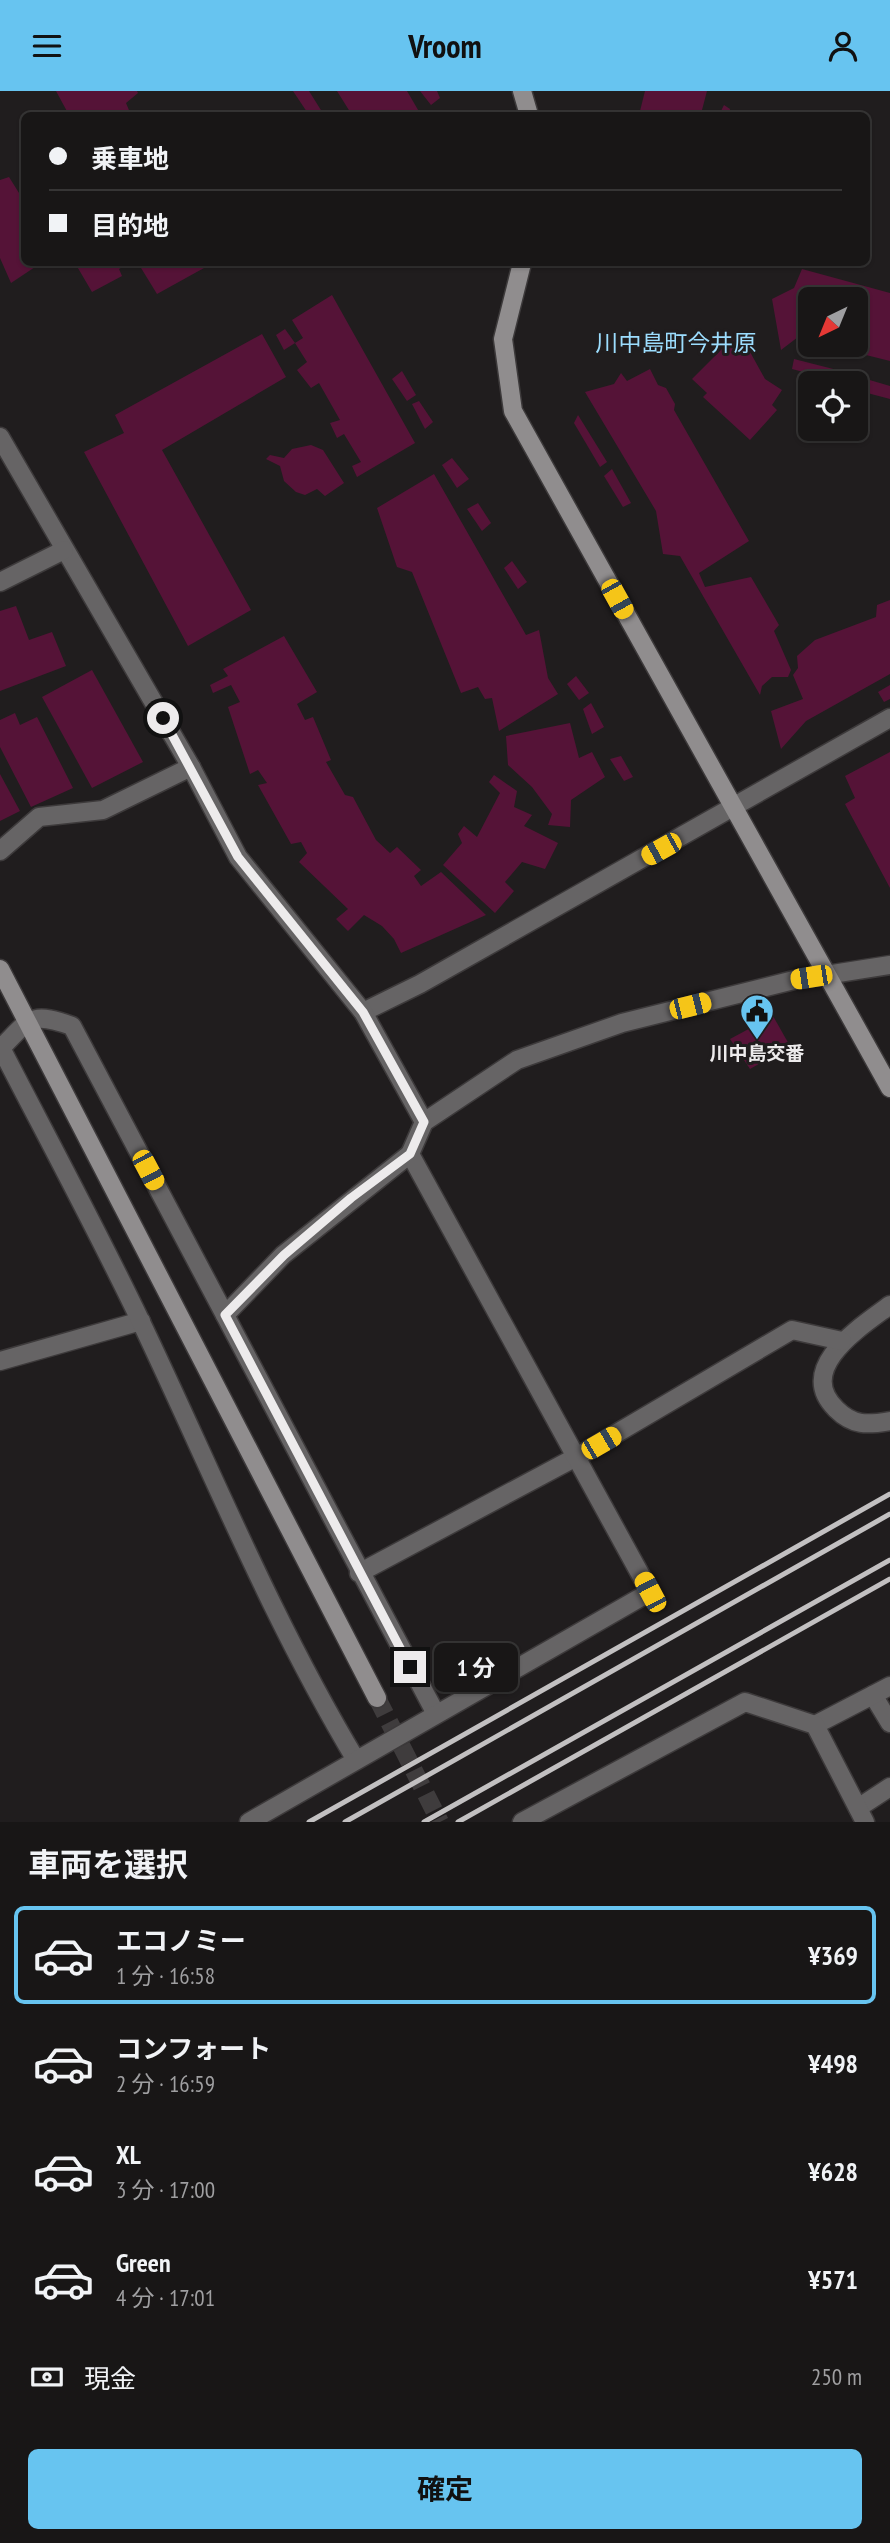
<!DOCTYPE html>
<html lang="ja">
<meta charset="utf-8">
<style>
:root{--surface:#181616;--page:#211f1f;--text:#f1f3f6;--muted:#9f9fa1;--line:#363535;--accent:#67c4f0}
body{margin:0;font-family:"PT Sans Narrow","Noto Sans JP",sans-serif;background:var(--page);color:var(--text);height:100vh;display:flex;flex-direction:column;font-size:26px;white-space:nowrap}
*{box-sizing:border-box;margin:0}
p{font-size:23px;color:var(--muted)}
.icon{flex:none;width:38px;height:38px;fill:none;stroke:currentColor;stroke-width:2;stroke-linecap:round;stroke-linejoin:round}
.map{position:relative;height:1731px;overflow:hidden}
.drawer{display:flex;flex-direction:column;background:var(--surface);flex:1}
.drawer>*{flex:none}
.guide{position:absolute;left:21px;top:21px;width:849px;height:154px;border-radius:10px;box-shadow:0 2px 5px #0004,0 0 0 2px var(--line);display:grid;align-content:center;height:154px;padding:0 28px;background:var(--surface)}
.needle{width:46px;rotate:223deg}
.fabs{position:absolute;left:798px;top:196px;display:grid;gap:14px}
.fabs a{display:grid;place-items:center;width:70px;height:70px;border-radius:10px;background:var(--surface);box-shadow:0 2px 5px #0004,0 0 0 2px var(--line);font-size:35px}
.end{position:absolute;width:32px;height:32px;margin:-16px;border:9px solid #edebec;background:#111;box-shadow:0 0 0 4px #111}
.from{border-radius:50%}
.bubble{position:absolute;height:49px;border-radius:10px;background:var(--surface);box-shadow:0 2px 5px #0004,0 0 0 2px var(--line);font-size:23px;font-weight:700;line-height:49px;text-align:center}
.car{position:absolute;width:21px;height:42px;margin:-21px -10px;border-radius:9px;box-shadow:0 0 5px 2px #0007;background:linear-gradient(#f5c518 24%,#345 0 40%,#f5c518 0 76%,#345 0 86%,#f5c518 0)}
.guide b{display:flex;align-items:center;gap:24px;height:66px;font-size:26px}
.guide b+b{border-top:2px solid var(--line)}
.guide i{width:18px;height:18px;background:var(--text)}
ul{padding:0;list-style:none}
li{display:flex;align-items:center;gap:21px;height:98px;margin:0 14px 10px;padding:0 14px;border:4px solid transparent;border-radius:10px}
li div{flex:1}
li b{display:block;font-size:26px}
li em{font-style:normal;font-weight:700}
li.selected{border-color:var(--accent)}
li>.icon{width:63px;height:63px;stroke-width:1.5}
h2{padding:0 28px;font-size:32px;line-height:84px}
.pay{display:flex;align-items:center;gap:18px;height:77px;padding:0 28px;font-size:26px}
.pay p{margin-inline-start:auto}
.primary-button{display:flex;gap:14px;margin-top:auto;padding:14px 28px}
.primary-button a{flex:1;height:80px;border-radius:10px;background:var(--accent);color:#111;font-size:28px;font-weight:700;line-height:80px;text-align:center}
header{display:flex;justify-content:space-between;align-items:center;height:91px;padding:0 28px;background:var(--accent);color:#111;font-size:32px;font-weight:700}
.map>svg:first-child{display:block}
.building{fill:#551337}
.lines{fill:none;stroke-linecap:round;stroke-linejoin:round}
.secondary-tunnel{stroke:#3f3c3d;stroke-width:18;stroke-dasharray:18 9;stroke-linecap:butt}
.lane-casing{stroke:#3d3a3b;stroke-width:21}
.street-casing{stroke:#3d3a3b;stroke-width:21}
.secondary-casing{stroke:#3d3a3b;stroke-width:21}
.lane{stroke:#666465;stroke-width:18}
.street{stroke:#666465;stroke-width:18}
.secondary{stroke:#908d8e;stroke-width:18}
.rail{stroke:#c2c0c1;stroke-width:5}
.route{stroke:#edebec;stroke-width:9}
.labels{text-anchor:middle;stroke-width:6;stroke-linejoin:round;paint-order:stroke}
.poi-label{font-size:19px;font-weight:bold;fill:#edebec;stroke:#201d1e}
.quarter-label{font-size:23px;fill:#9cddfe;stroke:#201d1e}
</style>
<header><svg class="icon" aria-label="menu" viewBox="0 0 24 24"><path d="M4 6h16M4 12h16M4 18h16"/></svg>Vroom<svg class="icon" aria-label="person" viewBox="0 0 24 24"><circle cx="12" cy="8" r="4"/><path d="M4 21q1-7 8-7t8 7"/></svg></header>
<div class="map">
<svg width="890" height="1731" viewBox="0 0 890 1731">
<rect width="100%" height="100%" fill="#201d1e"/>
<!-- building -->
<g class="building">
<polygon points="56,0 137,0 138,2 126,12 131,24 69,24"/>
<polygon points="293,0 309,0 324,24 309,24"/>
<polygon points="337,0 407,0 421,24 352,24"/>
<polygon points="420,0 437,0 440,7 431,14"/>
<polygon points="645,0 707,0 702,19 719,24 639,24"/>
<polygon points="724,14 730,18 729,24 719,24"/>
<polygon points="9,86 24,110 24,172 41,172 11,192 0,167 0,89"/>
<polygon points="75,172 129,172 119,178 122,185 92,201"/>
<polygon points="138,172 213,172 157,203"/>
<polygon points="802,178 890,202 890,270 830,255 856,254 856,208 810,208 810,250 798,246 781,259 772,208 794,197"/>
<polygon points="332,204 415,352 357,386 352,375 361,371 344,343 337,347 330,332 340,329 319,292 311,297 297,279 307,271 295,252 303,247 292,229"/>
<polygon points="285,238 295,252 284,259 276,244"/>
<polygon points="739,241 765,288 782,299 772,314 777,319 750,349 703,306 707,302 692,288"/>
<polygon points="262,243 286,286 162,359 251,519 188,555 84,361 124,342 115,324"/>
<polygon points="794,268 849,282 845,292 792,278"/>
<polygon points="650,278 658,294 666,297 675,313 674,319 749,450 699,482 705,496 751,486 779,534 774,540 791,579 788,586 772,586 762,595 760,604 680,465 663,463 656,420 585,301 614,293 621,282 627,290"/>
<polygon points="402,280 416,304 407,310 392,288"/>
<polygon points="856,285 890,295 890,308 856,299"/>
<polygon points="419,310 433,331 425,338 412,313"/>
<polygon points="578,324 607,371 600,376 574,332"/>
<polygon points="311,354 323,359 344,392 325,405 317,398 305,404 296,401 284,390 280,375 266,368 270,364 284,367 292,358"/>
<polygon points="452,367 469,388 457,397 442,374"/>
<polygon points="612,378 631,412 623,416 604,385"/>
<polygon points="434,383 526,544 539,539 548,587 558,603 499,640 492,607 485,608 478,596 461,602 412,481 397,476 377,417"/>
<polygon points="478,412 491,432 482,440 467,418"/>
<polygon points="512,470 527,491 518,498 504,477"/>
<polygon points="890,509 890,583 806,630 781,658 771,620 803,608 793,584 798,577 797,565 815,549 876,526 877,514"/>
<polygon points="16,515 29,549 52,541 66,575 0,600 0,520"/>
<polygon points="284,545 317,601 297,613 305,629 313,626 331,669 326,671 345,704 353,706 376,749 390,762 397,756 421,779 414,785 421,795 441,781 486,824 401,862 394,848 382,835 364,824 348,840 336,828 348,818 299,771 307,762 301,751 291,753 258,694 267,692 258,679 250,683 228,616 240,611 231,594 213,602 210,594 228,585 223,578"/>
<polygon points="92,579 143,671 92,697 42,606"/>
<polygon points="576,585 589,602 579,609 567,593"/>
<polygon points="890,594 890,608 884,611 878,601"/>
<polygon points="591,612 604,636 592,643 583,618"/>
<polygon points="15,622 20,634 37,626 73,697 31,716 0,656 0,629"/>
<polygon points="570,632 579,667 592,661 605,686 571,709 570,736 548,734 552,723 532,696 508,674 506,645"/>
<polygon points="890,661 890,797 845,713 855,707 845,685"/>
<polygon points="621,665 633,686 624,690 610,668"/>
<polygon points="0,683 20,720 0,730"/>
<polygon points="494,684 517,700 514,716 532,724 524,735 558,752 545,778 522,771 505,791 514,800 495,822 443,774 462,752 458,743 464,735 477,746 500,702 489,691"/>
<polygon points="773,925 790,955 750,978 730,948"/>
</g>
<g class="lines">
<!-- secondary-tunnel -->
<polyline class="secondary-tunnel" points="377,1607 440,1731"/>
<!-- lane casing -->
<g class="lane-casing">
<g id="lane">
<polyline points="363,921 420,893 890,627"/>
<path d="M 890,1214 C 862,1235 794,1277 836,1318 C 853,1335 867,1334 890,1330"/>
</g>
</g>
<!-- street casing -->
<g class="street-casing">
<g id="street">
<polyline points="0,346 191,676 238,766 363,921 424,1031"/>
<polyline points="0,491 64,459"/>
<polyline points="0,760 39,726 103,719 191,676"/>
<polyline points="225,1224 283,1164 410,1063"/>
<polyline points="0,1270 141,1230"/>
<polyline points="359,1482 578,1365 792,1239 842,1250"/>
<polyline points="873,1604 890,1632"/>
<polyline points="815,1634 890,1595"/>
<path d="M 356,1669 C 272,1529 211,1378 141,1231 C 97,1139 48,1048 1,957 C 30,928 30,920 72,935 L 436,1623"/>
<polyline points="858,1717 890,1696"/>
<polyline points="249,1731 650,1501 410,1063 424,1031 517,969 622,932 794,889 890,874"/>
<polyline points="522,1731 745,1611 815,1634 865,1731"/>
</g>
</g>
<!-- secondary casing -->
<g class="secondary-casing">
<g id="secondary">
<polyline points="522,0 529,24"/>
<polyline points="522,172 503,248 513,320 890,997"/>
<polyline points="0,878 377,1607"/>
</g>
</g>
<!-- lane -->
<use href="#lane" class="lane"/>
<!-- street -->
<use href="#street" class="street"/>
<!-- secondary -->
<use href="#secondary" class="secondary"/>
<!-- rail -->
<g class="rail">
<polyline points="309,1731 890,1403"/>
<polyline points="345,1731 890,1423"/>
<polyline points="424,1731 890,1469"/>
<polyline points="458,1731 890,1488"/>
</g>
</g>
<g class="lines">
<!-- route -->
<polyline class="route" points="163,627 238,766 363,921 424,1031 410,1063 351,1107 284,1164 225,1224 410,1576"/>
</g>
<!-- icons -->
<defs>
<g id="civic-pin" transform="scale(1.75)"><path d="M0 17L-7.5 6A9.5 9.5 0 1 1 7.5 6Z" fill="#67c4f0" stroke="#201d1e"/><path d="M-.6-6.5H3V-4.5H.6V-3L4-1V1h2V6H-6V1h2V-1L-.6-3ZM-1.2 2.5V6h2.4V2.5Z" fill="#111"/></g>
</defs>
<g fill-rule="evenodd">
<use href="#civic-pin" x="757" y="920"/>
</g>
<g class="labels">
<!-- poi labels -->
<g class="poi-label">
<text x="757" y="969">川中島交番</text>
</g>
<!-- quarter labels -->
<g class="quarter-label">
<text x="676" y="260">川中島町今井原</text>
</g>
</g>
</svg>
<div class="fabs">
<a><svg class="needle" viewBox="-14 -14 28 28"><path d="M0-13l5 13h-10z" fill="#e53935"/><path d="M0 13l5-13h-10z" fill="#9f9fa1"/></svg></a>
<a><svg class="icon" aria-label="locate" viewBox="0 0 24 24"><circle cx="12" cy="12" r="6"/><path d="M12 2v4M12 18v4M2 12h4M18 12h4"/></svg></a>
</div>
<i class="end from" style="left:163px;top:627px"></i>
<i class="end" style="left:410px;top:1576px"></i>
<div class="bubble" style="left:434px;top:1552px;width:84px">1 分</div>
<i class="car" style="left:617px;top:508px;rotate:151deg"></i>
<i class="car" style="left:661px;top:758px;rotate:241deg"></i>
<i class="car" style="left:811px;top:886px;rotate:261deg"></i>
<i class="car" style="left:690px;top:915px;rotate:76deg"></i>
<i class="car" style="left:148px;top:1079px;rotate:152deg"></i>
<i class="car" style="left:601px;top:1352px;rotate:60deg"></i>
<i class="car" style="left:650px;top:1501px;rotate:332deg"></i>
<div class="guide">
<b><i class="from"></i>乗車地</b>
<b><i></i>目的地</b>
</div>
</div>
<section class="drawer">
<h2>車両を選択</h2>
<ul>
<li class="selected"><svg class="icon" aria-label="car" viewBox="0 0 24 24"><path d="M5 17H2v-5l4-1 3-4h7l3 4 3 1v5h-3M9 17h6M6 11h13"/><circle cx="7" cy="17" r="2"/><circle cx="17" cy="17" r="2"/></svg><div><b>エコノミー</b><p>1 分 · 16:58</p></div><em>¥369</em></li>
<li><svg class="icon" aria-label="car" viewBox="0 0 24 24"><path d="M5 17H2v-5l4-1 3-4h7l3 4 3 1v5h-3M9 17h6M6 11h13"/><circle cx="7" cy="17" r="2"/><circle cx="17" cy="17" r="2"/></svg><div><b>コンフォート</b><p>2 分 · 16:59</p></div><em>¥498</em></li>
<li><svg class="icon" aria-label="car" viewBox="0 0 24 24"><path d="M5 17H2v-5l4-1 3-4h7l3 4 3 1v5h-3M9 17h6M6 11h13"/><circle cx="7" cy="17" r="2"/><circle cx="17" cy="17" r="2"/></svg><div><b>XL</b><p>3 分 · 17:00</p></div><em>¥628</em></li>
<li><svg class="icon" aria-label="car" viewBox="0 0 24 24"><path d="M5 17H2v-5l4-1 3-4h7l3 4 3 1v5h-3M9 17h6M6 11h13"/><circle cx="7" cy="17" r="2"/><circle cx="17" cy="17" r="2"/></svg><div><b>Green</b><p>4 分 · 17:01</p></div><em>¥571</em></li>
</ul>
<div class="pay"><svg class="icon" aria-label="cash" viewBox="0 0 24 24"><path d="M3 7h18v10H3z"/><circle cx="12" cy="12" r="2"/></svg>現金<p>250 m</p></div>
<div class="primary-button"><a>確定</a></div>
</section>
